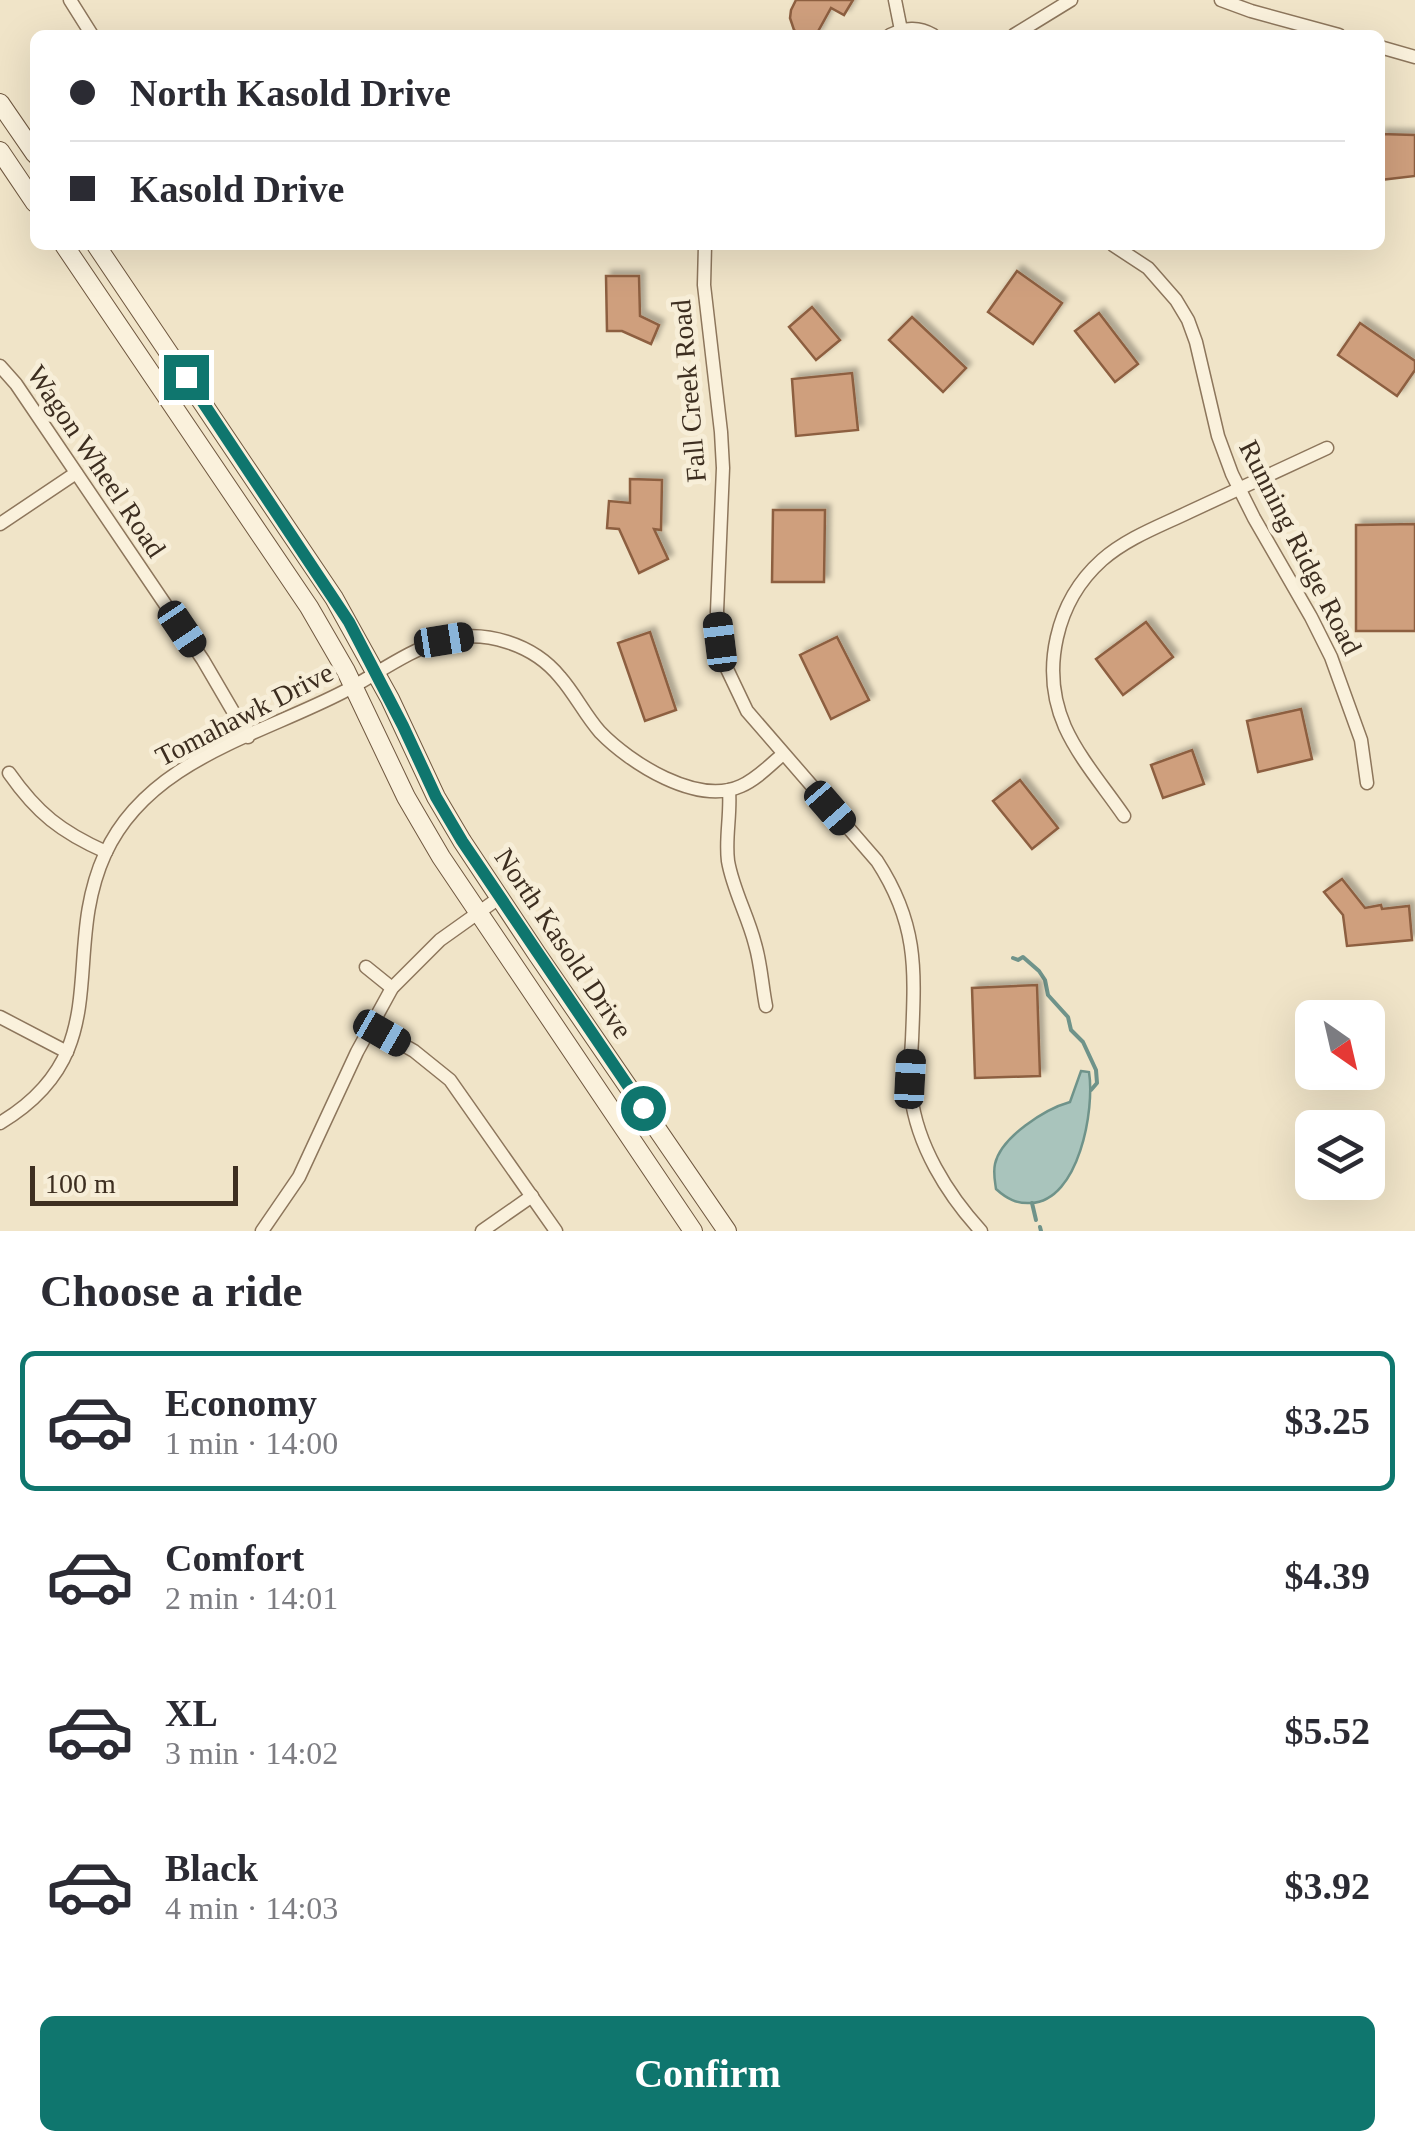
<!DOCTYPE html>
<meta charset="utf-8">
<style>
:root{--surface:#fff;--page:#f7f7f7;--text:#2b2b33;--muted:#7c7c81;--line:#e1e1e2;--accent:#0f766e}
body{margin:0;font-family:Georgia,serif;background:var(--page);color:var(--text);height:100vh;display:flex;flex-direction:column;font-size:38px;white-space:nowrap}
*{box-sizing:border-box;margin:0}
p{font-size:32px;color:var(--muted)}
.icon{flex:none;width:55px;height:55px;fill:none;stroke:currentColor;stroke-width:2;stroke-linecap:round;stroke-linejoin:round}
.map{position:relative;height:1231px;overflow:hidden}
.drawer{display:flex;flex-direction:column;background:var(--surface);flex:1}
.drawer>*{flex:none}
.banner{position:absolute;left:30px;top:30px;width:1355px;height:220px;border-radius:15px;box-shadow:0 10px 40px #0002;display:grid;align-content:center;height:220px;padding:0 40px;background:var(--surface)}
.needle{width:65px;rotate:146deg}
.controls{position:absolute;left:1295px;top:1000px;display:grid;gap:20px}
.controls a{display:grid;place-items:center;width:90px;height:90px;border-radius:15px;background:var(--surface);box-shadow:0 10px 40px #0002;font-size:50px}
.scale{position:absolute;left:30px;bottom:25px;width:208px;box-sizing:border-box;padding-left:10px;border:5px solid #3d2e20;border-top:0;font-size:28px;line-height:35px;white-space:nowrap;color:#3d2e20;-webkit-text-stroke:8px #f7eed8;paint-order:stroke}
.end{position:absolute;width:45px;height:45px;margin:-22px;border:12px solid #0f766e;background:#fff;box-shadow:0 0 0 5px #fff}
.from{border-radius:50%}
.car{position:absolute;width:30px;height:60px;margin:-30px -15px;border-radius:12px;box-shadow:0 0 8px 2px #0007;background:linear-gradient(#222 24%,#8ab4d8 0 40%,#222 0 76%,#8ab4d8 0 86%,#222 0)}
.banner b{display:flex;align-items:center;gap:35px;height:95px;font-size:38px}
.banner b+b{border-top:2px solid var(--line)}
.banner i{width:25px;height:25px;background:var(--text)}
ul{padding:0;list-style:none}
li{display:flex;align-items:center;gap:30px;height:140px;margin:0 20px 15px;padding:0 20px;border:5px solid transparent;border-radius:15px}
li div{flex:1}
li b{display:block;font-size:38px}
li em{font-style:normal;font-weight:700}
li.selected{border-color:var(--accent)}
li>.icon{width:90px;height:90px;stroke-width:1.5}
h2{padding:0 40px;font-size:45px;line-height:120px}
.button{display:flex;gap:20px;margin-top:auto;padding:20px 40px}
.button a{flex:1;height:115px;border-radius:15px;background:var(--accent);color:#fff;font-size:40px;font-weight:700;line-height:115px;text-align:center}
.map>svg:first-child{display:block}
.water{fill:#a9c4bc;stroke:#6f938a;stroke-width:2.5}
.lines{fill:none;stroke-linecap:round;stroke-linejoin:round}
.stream{stroke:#6f938a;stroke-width:4}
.building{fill:#cf9f7d;stroke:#8d5f41;stroke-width:2.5;filter:url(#shadow)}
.minor-casing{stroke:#8d765c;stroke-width:15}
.secondary-casing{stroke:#6f573f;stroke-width:20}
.minor{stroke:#faf1dc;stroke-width:12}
.secondary{stroke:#faf1dc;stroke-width:18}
.route{stroke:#0f766e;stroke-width:12}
.labels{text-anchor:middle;stroke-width:10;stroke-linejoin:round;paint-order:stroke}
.street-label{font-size:28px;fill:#3d2e20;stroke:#f7eed8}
</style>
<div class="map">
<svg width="1415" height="1231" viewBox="0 0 1415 1231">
<defs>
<filter id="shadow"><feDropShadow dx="5" dy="-5" stdDeviation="2.5" flood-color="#0004"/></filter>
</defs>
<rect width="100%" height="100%" fill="#f0e4c8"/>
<!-- water -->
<path class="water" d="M 1081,1071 L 1089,1072 C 1095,1109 1079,1201 1031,1203 C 1017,1204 1007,1199 996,1189 C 995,1181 993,1173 995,1164 C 1001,1137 1045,1109 1070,1102 Z"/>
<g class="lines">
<!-- stream -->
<g class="stream">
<polyline points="1013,958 1018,960 1023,957 1039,971 1045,980 1048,995 1068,1017 1071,1030 1083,1042 1096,1070 1097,1083 1091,1090"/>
<polyline points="1032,1203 1036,1220"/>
<polyline points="1040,1227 1041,1231"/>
</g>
</g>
<!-- building -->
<g class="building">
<polygon points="796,0 853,0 844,15 831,8 816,35 802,35 794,30 790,18 791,10"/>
<polygon points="1380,134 1415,135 1415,176 1380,180"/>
<polygon points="1017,271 1062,303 1033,344 988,312"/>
<polygon points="606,276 639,276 640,316 659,325 651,344 622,331 607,331"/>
<polygon points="812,307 840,340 816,360 789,327"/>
<polygon points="1099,313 1138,364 1115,382 1075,331"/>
<polygon points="912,317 966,368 943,392 889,340"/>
<polygon points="1360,323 1415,361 1415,370 1397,396 1338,355"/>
<polygon points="852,373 858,430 796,436 792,379"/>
<polygon points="630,479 662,480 661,530 654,529 668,559 639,573 619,529 607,528 609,501 630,503"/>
<polygon points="773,510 825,510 824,582 772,582"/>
<polygon points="1415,524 1415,631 1356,631 1356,525"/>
<polygon points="1146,622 1173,657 1123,695 1096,659"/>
<polygon points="650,632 676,710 645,721 618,643"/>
<polygon points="837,637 869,700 831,719 800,655"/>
<polygon points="1301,709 1312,759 1258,772 1247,721"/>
<polygon points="1192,750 1204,784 1163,798 1151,765"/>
<polygon points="1020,780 1058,828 1032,849 993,801"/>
<polygon points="1342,879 1365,908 1381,905 1382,909 1409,906 1412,940 1347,946 1343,915 1324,892"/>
<polygon points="1037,985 1040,1076 975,1078 972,988"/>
</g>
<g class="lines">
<!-- minor casing -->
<g class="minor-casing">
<g id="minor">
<polyline points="70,0 92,35"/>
<polyline points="895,0 901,30"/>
<polyline points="1221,0 1251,11 1339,35"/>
<path d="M 890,35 C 905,28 918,26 933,35"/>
<polyline points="1014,35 1071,0"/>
<polyline points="1380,47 1415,57"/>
<path d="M 705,245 L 704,285 L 721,432 L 723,468 L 717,612 L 727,669 L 747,711 L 877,861 C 918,924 915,969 912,1040 C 911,1058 909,1076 911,1095 C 917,1145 947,1194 981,1231"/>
<polyline points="1113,245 1148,268 1176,300 1188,320 1196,342 1218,436 1232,474 1254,518 1311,617 1331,657 1361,740 1367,783"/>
<polyline points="0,366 16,384 203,660 248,737"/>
<polyline points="0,524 76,473"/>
<path d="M 9,773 C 37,813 61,832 106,852"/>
<path d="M 729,790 C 731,815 725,838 728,861 C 733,890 748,916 755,944 C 761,964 762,986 766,1006"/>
<path d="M 1124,816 C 1104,787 1079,758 1065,727 C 1040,670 1056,601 1102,560 C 1127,538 1160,526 1189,512 C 1235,491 1281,469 1327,448"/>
<polyline points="366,967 392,988"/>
<polyline points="0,1017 67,1052"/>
<polyline points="370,1026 414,1051 450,1080 556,1231"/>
<path d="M 0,1123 C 119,1052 59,955 105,854 C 148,760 258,736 343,692 C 374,676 410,649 444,640 C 485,629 533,644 560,677 C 575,694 585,715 600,732 C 630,763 697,806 741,786 C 757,779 770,765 783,754"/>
<polyline points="262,1231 299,1177 357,1052 392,988 440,940 499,898"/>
<polyline points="482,1231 532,1196"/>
</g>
</g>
<!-- secondary casing -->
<g class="secondary-casing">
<g id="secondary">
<polyline points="0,103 35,154"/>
<polyline points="0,151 35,203"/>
<polyline points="64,245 309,607 346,671 406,797 441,857 693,1231"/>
<polyline points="96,245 334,598 390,699 436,797 462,841 537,954 727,1231"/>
</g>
</g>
<!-- minor -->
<use href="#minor" class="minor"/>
<!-- secondary -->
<use href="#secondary" class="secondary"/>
</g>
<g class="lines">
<!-- route -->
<polyline class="route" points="186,377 349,622 403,726 436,797 462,841 643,1108"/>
</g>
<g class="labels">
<!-- street labels -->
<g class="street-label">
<text transform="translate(688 391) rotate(-95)" y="10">Fall Creek Road</text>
<text transform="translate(97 461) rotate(56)" y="10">Wagon Wheel Road</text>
<text transform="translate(1301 547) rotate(63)" y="10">Running Ridge Road</text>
<text transform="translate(244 714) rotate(-27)" y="10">Tomahawk Drive</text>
<text transform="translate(564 943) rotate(56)" y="10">North Kasold Drive</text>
</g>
</g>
</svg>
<div class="controls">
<a><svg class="needle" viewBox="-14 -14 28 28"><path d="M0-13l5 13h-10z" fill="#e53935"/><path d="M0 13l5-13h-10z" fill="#7c7c81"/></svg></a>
<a><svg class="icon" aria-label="layers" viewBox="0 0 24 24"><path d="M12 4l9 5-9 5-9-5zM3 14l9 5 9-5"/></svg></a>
</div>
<div class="scale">100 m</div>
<i class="end from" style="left:643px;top:1108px"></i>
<i class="end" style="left:186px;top:377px"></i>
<i class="car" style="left:182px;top:629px;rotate:146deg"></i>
<i class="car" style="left:444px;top:640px;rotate:81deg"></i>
<i class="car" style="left:720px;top:642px;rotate:353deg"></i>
<i class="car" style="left:830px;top:808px;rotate:139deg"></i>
<i class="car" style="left:382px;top:1033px;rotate:120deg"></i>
<i class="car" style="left:910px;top:1079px;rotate:3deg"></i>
<div class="banner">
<b><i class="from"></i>North Kasold Drive</b>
<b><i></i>Kasold Drive</b>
</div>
</div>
<section class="drawer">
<h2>Choose a ride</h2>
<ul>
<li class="selected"><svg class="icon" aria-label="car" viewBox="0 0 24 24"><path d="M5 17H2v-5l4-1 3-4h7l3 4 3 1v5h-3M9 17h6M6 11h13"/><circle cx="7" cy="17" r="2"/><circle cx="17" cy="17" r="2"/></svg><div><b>Economy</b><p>1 min · 14:00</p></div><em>$3.25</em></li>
<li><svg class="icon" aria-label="car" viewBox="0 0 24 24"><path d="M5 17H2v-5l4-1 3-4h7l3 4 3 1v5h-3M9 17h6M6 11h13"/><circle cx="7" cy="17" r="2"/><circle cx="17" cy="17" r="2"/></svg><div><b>Comfort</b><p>2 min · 14:01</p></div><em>$4.39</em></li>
<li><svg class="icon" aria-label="car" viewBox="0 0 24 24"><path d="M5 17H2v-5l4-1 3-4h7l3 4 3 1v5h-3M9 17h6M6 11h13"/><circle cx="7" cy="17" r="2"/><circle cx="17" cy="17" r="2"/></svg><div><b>XL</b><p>3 min · 14:02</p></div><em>$5.52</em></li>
<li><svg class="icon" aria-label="car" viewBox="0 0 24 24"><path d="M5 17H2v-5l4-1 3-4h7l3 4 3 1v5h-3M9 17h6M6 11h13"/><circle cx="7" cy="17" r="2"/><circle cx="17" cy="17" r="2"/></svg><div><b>Black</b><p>4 min · 14:03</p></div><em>$3.92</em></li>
</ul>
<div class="button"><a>Confirm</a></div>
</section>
